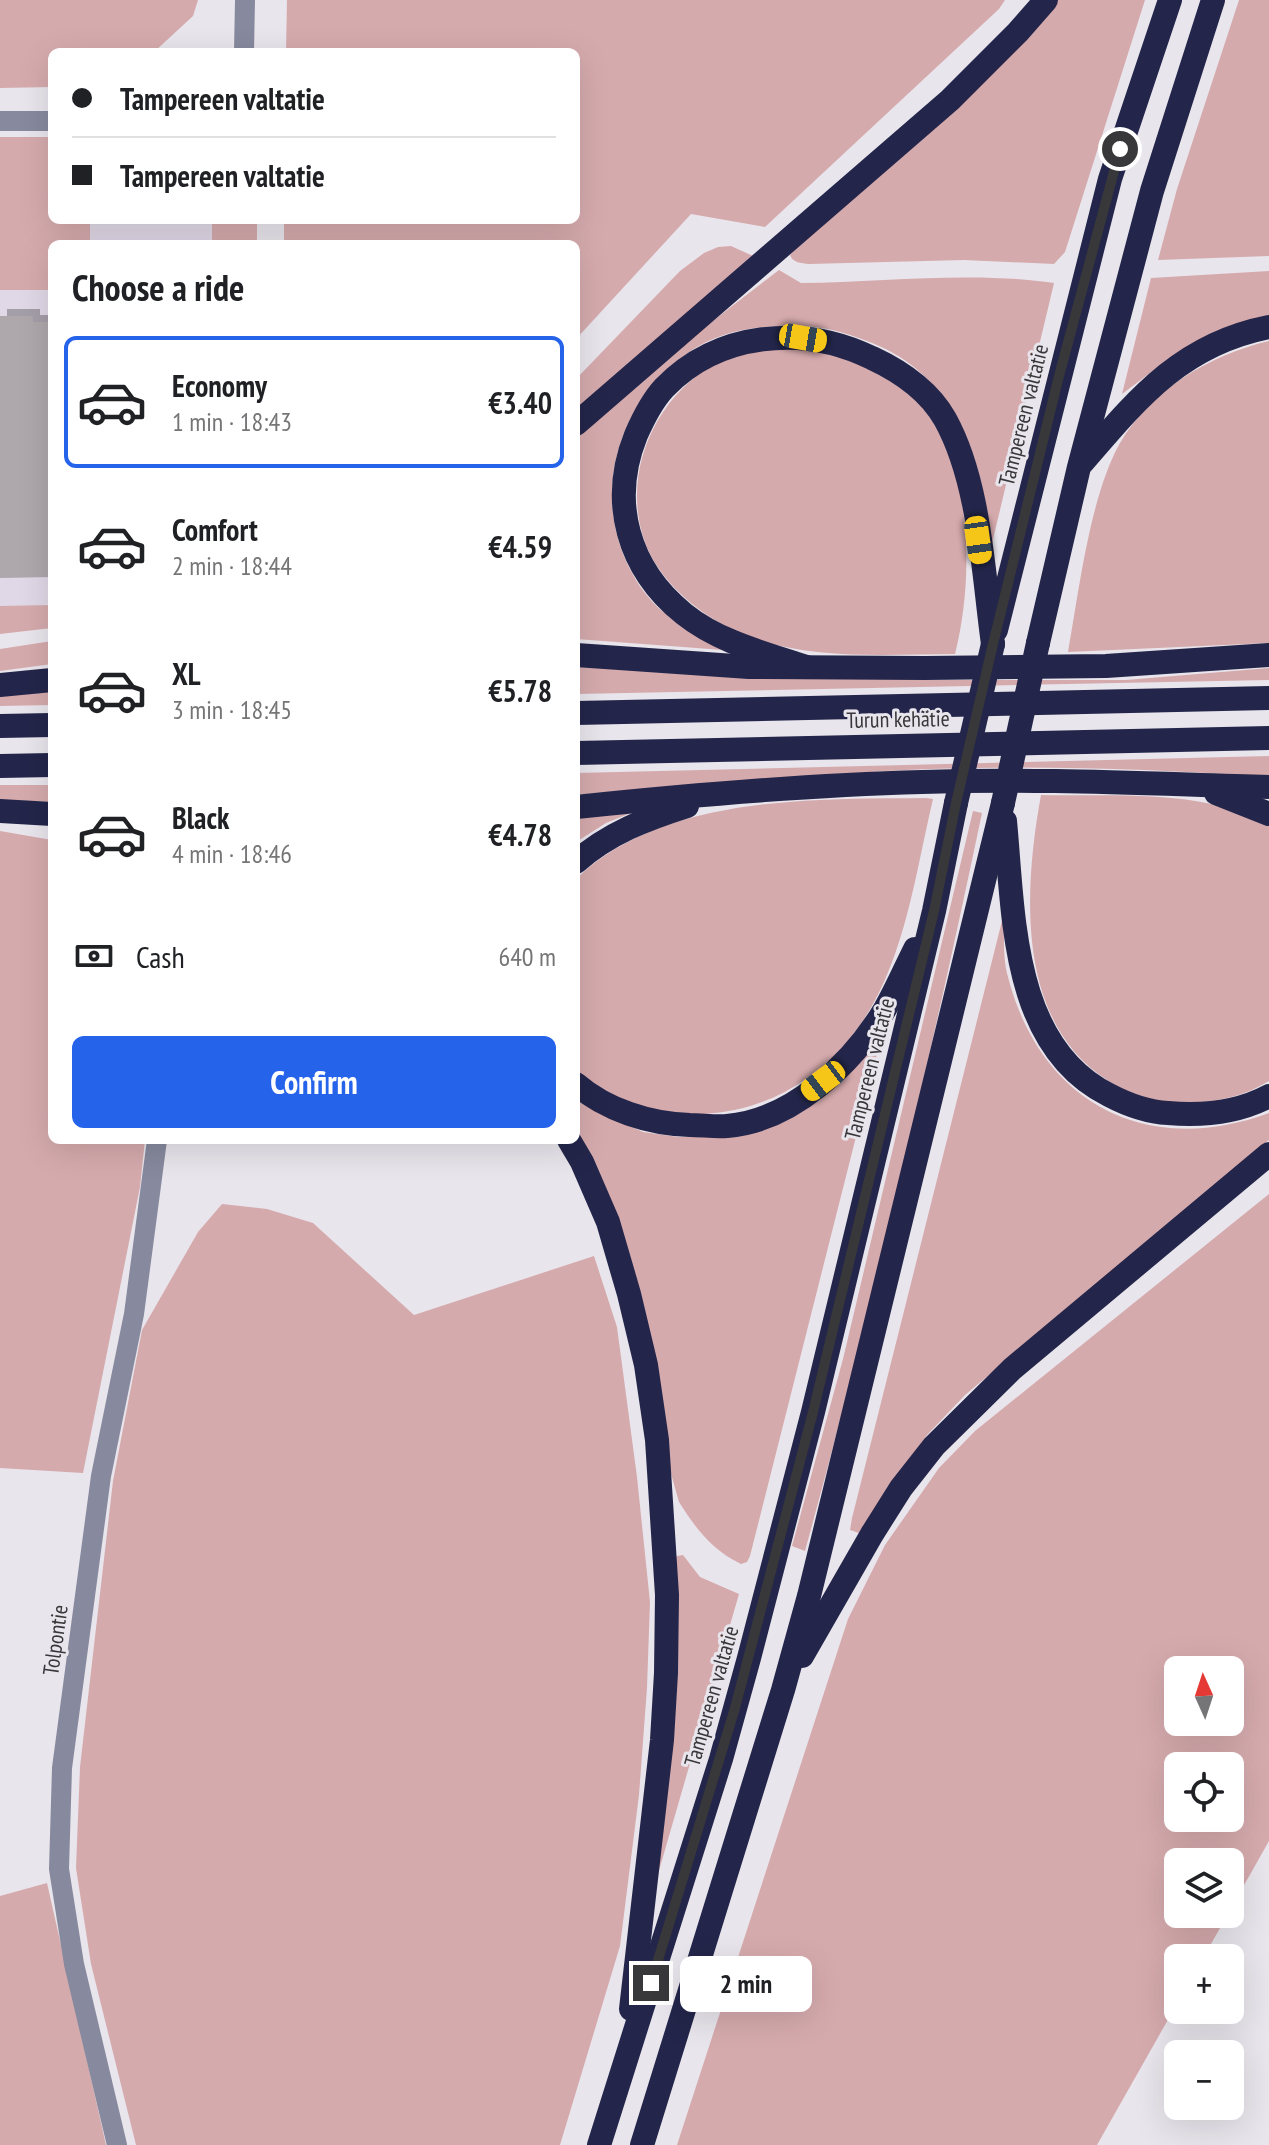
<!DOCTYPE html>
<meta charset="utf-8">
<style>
:root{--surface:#fff;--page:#f6f6f6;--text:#202124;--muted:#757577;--line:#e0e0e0;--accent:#2563eb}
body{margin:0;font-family:"PT Sans Narrow",sans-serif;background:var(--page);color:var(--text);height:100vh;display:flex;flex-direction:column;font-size:30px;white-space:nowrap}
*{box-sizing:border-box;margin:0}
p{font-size:26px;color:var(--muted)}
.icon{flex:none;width:44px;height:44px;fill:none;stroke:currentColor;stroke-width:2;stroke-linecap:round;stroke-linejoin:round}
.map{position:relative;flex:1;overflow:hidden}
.drawer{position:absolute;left:48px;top:240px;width:532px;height:904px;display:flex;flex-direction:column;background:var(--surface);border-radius:12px;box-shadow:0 8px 32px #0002}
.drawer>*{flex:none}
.guide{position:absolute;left:48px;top:48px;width:532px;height:176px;border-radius:12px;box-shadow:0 8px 32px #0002;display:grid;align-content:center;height:176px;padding:0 24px;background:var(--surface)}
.needle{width:52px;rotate:357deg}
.fabs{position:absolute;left:1164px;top:1656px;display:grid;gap:16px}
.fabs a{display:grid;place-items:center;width:80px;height:80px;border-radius:12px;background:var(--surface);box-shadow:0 8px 32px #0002;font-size:40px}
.end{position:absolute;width:36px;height:36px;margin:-18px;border:10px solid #383739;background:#fff;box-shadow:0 0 0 4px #fff}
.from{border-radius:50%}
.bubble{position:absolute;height:56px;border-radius:12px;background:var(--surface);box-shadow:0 8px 32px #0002;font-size:26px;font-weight:700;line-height:56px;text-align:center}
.car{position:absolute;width:24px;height:48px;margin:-24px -12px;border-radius:10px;box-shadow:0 0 6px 2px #0007;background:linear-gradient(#f5c518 24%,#345 0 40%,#f5c518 0 76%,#345 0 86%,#f5c518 0)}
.guide b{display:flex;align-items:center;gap:28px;height:76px;font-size:30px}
.guide b+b{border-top:2px solid var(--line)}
.guide i{width:20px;height:20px;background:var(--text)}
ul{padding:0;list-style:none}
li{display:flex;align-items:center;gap:24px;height:132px;margin:0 16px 12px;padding:0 8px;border:4px solid transparent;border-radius:12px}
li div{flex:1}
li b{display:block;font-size:30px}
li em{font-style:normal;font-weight:700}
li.active{border-color:var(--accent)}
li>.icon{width:72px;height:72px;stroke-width:1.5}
h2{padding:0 24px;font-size:36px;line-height:96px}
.pay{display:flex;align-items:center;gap:20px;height:88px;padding:0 24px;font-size:30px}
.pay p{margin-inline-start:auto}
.primary-button{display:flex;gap:16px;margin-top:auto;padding:16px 24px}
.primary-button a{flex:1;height:92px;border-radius:12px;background:var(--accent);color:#fff;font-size:32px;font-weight:700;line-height:92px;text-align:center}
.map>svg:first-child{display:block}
.built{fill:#e0d8e6}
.green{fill:#d5aaad;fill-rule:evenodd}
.building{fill:#aea7ab;filter:url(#shadow)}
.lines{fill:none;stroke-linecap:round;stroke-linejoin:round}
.minor{stroke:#878a9e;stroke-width:20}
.highway{stroke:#23264a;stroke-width:24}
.highway-bridge{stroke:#23264a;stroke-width:24}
.route{stroke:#383739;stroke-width:10}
.labels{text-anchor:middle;stroke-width:6;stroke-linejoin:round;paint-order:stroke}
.street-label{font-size:22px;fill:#383739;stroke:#e9e5ec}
</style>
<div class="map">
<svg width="1269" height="2145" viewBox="0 0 1269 2145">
<defs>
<filter id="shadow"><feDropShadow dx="7" dy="-7" stdDeviation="0" flood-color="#0004"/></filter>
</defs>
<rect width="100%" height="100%" fill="#e9e5ec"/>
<!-- built -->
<polygon class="built" points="0,143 52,220 226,220 225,244 52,244 52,603 0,615"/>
<!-- green -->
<g class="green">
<polygon points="0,0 198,0 193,16 154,52 52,52 52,87 0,88"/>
<polygon points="287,0 1005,0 999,9 765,227 691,214 576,339 576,244 284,244 284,220 576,220 576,52 286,52"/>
<path d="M 1056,0 L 1145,0 L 1065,252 L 1054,264 L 964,260 L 809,264 C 801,263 793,263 790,255 L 797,246 Z"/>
<polygon points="1239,0 1269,0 1269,256 1158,260 1177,189"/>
<polygon points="0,137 52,137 52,220 90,220 90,244 52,244 52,290 0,290"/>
<rect x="212" y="220" width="45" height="24"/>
<polygon points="731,246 753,256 576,410 576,379 680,271 704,253 718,247"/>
<path d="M 779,270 L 801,283 C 883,282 975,271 1054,283 L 990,552 C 987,464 957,374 867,341 C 841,331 819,325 791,326 C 757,326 727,330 697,347 C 620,393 588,493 632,573 C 651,610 687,632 723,650 L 576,639 L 576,435 L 688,340 Z"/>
<polygon points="1269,271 1269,316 1198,341 1178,352 1122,394 1151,278"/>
<path d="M 1269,341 L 1269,643 L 1068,652 C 1079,591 1090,496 1120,443 C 1152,389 1210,355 1269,341 Z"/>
<path d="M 789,347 C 808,350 832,349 849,356 C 873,366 917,396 931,418 C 973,481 973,583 955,654 C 882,654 801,662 734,630 C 701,615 666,586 650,554 C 617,485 650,401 713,365 C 734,352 764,351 789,347 Z"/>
<polygon points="52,605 52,628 0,634 0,606"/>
<polygon points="52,641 52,664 0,671 0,649"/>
<polygon points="576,666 932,680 1126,680 1269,668 1269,680 576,694"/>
<polygon points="52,691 52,705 0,706 0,696"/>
<path d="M 1269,756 L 1269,777 C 1156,769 1042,765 928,769 C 811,774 693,785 576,795 L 576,773 Z"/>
<polygon points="0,785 52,785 52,802 0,800"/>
<path d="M 1041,795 C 1113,797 1206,788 1269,826 L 1269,1081 C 1238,1100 1205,1104 1169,1102 C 1145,1101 1128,1093 1107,1080 C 1015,1021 1024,888 1041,795 Z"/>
<path d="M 926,798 L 933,799 C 909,901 899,1015 806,1079 C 776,1100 741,1112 704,1114 C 660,1116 608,1102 576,1069 L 576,879 C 663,795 813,799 926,798 Z"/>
<polygon points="636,811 606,823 576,842 576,817"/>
<path d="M 973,811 L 982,813 C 930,1061 872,1307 805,1551 L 792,1546 L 843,1359 Z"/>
<polygon points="0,831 52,840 52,1140 145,1140 140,1187 83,1473 0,1468"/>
<path d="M 1002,921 L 1004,922 C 1004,940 1003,960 1008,977 C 1041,1104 1147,1158 1269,1113 L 1269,1140 L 965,1395 L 927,1435 L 859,1533 L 850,1530 L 852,1518 Z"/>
<path d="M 883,1030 L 750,1556 L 747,1562 L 741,1564 C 712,1550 696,1529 679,1502 L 576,1136 L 576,1101 L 643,1132 L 678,1137 L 713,1136 L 802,1111 L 820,1100 L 840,1081 Z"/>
<path d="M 1269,1194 L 1269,1841 L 1230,1910 L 1230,1862 L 1178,1862 L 1178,1914 L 1228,1914 L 1203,1958 L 1178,1958 L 1178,2002 L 1097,2145 L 677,2145 L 848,1619 L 885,1545 L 939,1468 L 975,1431 ZM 1178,1670 L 1230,1670 L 1230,1722 L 1178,1722 ZM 1178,1766 L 1230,1766 L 1230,1818 L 1178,1818 Z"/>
<polygon points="222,1204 267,1209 313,1223 414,1315 594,1256 617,1327 637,1477 650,1602 647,1688 639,1795 620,1946 560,2145 136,2145 91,1964 76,1868 80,1767 113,1481 142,1330 198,1232"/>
<polygon points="683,1555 700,1577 739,1594 658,1874 674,1561 677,1556"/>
<polygon points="47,1883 106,2145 0,2145 0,1896"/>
</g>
<!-- building -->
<polygon class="building" points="0,316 33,316 33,322 52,322 52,577 0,578"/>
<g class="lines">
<!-- minor -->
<g class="minor">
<polyline points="244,52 245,0"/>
<polyline points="0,121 52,121"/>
<polyline points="117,2145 74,1964 59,1869 62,1768 101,1476 134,1314 157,1140"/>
</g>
<!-- highway -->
<g class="highway">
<polyline points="576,424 950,100 1018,32 1046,0"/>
<path d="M 1083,462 C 1138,398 1182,344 1269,327"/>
<polyline points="996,630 1110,179 1170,0"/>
<polyline points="1038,643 1079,467 1152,191 1213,0"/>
<polyline points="576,655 749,667 925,668 1106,666 1269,655"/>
<path d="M 806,667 C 764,653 719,642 684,614 C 628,569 609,502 636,435 C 643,419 652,401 664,388 C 718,332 803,324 872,358 C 900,371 929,391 945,419 C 980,482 983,572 993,644"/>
<polyline points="0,685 52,680"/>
<polyline points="576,713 1269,698"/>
<polyline points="0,726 52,725"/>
<polyline points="576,753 1269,738"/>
<polyline points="0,766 52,765"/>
<polyline points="1216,793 1269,814"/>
<path d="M 576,807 C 691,795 807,785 922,782 C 1038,778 1153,784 1269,787"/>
<polyline points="0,811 52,814"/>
<path d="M 1005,821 C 1014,915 1011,1046 1109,1095 C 1128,1105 1147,1112 1168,1113 C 1203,1116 1237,1113 1269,1096"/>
<path d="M 576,862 C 609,833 646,819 687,806"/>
<path d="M 576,1084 C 606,1110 650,1124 690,1125 C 702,1125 715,1127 727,1126 C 792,1121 853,1063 885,1009 C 896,990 905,969 915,949"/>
<polyline points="569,1140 582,1162 608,1222 629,1294 646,1365 657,1440 667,1595 666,1673 662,1740 631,2009"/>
<polyline points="802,1656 872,1534 901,1488 934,1446 1012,1369 1269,1154"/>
<polyline points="599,2145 721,1759 749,1658 813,1412 934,911 956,803"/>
<polyline points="642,2145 783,1690 809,1596 1003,803"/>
</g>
<!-- highway-bridge -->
<g class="highway-bridge">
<polyline points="956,803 993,644"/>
<polyline points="1003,803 1038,643"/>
</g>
</g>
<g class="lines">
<!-- route -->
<polyline class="route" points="651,1983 735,1708 813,1412 934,911 956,803 993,644 1059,376 1120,149"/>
</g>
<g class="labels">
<!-- street labels -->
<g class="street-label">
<text transform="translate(1023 415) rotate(-76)" y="8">Tampereen valtatie</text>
<text transform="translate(898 719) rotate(-1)" y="8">Turun kehätie</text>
<text transform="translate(869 1069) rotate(-76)" y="8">Tampereen valtatie</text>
<text transform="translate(55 1640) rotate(-82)" y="8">Tolpontie</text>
<text transform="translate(711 1696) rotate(-74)" y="8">Tampereen valtatie</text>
</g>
</g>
</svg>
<div class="fabs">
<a><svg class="needle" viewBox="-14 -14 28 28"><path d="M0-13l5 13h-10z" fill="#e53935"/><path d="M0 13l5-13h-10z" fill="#757577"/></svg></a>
<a><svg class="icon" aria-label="locate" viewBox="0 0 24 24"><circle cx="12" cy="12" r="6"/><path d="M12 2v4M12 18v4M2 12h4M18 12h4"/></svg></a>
<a><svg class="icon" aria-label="layers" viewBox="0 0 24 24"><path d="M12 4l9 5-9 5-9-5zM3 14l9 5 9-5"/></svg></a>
<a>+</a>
<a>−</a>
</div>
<i class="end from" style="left:1120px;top:149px"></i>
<i class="end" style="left:651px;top:1983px"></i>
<div class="bubble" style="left:680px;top:1956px;width:132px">2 min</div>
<i class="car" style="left:803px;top:338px;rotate:100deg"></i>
<i class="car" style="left:978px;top:540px;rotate:172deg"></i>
<i class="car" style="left:823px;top:1081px;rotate:233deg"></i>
<div class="guide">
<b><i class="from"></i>Tampereen valtatie</b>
<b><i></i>Tampereen valtatie</b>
</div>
<section class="drawer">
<h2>Choose a ride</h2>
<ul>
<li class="active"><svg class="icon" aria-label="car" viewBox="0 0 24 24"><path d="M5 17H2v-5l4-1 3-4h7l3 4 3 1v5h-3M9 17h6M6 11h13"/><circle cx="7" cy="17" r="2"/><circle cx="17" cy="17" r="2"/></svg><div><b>Economy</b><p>1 min · 18:43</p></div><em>€3.40</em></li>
<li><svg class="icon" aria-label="car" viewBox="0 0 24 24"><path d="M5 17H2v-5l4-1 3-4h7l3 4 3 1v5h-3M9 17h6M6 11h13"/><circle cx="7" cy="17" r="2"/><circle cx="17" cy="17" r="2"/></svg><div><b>Comfort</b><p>2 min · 18:44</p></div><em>€4.59</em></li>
<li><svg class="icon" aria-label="car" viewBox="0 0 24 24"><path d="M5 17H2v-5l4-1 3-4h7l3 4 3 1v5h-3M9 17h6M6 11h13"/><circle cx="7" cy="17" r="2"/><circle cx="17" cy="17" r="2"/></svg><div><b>XL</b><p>3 min · 18:45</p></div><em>€5.78</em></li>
<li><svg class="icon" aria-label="car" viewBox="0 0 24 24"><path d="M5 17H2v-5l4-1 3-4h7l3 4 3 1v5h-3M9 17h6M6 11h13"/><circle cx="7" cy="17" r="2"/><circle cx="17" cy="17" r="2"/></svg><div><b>Black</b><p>4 min · 18:46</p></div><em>€4.78</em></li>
</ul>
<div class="pay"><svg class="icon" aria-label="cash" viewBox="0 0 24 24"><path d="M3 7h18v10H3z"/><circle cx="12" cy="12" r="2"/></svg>Cash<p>640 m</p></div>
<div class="primary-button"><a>Confirm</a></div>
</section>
</div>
